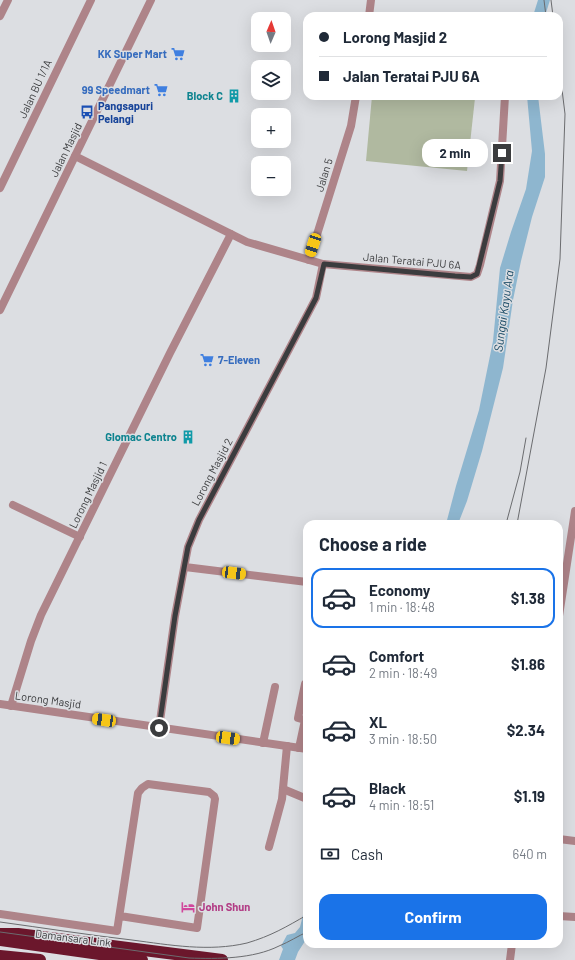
<!DOCTYPE html>
<meta charset="utf-8">
<style>
:root{--surface:#fff;--page:#f6f6f7;--text:#1f2937;--muted:#747a83;--line:#e0e1e3;--accent:#1a73e8}
body{margin:0;font-family:Barlow,sans-serif;background:var(--page);color:var(--text);height:100vh;display:flex;flex-direction:column;font-size:15px;white-space:nowrap}
*{box-sizing:border-box;margin:0}
p{font-size:13px;color:var(--muted)}
.icon{flex:none;width:22px;height:22px;fill:none;stroke:currentColor;stroke-width:2;stroke-linecap:round;stroke-linejoin:round}
.map{position:relative;flex:1;overflow:hidden}
.sheet{position:absolute;left:303px;top:520px;width:260px;height:428px;display:flex;flex-direction:column;background:var(--surface);border-radius:12px;box-shadow:0 4px 16px #0002}
.sheet>*{flex:none}
.top-card{position:absolute;left:303px;top:12px;width:260px;height:88px;border-radius:12px;box-shadow:0 4px 16px #0002;display:grid;align-content:center;height:88px;padding:0 16px;background:var(--surface)}
.needle{width:26px;rotate:2deg}
.buttons{position:absolute;left:251px;top:12px;display:grid;gap:8px}
.buttons a{display:grid;place-items:center;width:40px;height:40px;border-radius:8px;background:var(--surface);box-shadow:0 4px 16px #0002;font-size:20px}
.end{position:absolute;width:18px;height:18px;margin:-9px;border:5px solid #3b3c3e;background:#fff;box-shadow:0 0 0 2px #fff}
.from{border-radius:50%}
.bubble{position:absolute;height:28px;border-radius:12px;background:var(--surface);box-shadow:0 4px 16px #0002;font-size:13px;font-weight:700;line-height:28px;text-align:center}
.car{position:absolute;width:12px;height:24px;margin:-12px -6px;border-radius:5px;box-shadow:0 0 3px 1px #0007;background:linear-gradient(#f5c518 24%,#345 0 40%,#f5c518 0 76%,#345 0 86%,#f5c518 0)}
.top-card b{display:flex;align-items:center;gap:14px;height:38px;font-size:15px}
.top-card b+b{border-top:1px solid var(--line)}
.top-card i{width:10px;height:10px;background:var(--text)}
ul{padding:0;list-style:none}
li{display:flex;align-items:center;gap:12px;height:60px;margin:0 8px 6px;padding:0 8px;border:2px solid transparent;border-radius:12px}
li div{flex:1}
li b{display:block;font-size:15px}
li em{font-style:normal;font-weight:700}
li.active{border-color:var(--accent)}
li>.icon{width:36px;height:36px;stroke-width:1.5}
h2{padding:0 16px;font-size:18px;line-height:48px}
.pay{display:flex;align-items:center;gap:10px;height:44px;padding:0 16px;font-size:15px}
.pay p{margin-inline-start:auto}
.action{display:flex;gap:8px;margin-top:auto;padding:8px 16px}
.action a{flex:1;height:46px;border-radius:12px;background:var(--accent);color:#fff;font-size:16px;font-weight:700;line-height:46px;text-align:center}
.map>svg:first-child{display:block}
.pitch{fill:#b0b9a0}
.water{fill:#8eb6cf}
.lines{fill:none;stroke-linecap:round;stroke-linejoin:round}
.minor{stroke:#ae8489;stroke-width:8}
.highway{stroke:#6b172c;stroke-width:12}
.tram{stroke:#6b6c6f;stroke-width:1}
.route{stroke:#3b3c3e;stroke-width:5}
.labels{text-anchor:middle;stroke-width:3;stroke-linejoin:round;paint-order:stroke}
.shop-label{font-size:11px;font-weight:bold;fill:#366cbe;stroke:#dcdee2;text-anchor:end}
.street-label{font-size:11px;fill:#3b3c3e;stroke:#dcdee2}
.culture-label{font-size:11px;font-weight:bold;fill:#0d838f;stroke:#dcdee2;text-anchor:end}
.transit-label{font-size:11px;font-weight:bold;fill:#164399;stroke:#dcdee2;text-anchor:start}
.hotel-label{font-size:11px;font-weight:bold;fill:#b23c85;stroke:#dcdee2;text-anchor:start}
.water-label{font-size:12px;font-style:italic;fill:#194a65;stroke:#dcdee2}
</style>
<div class="map">
<svg width="575" height="960" viewBox="0 0 575 960">
<rect width="100%" height="100%" fill="#dcdee2"/>
<!-- pitch -->
<polygon class="pitch" points="372,96 459,96 475,98 467,171 366,161"/>
<!-- water -->
<g class="water">
<polygon points="538,0 550,0 545,16 533,16"/>
<polygon points="527,96 538,96 545,154 545,177 532,217 521,261 513,300 503,368 482,451 467,501 458,524 446,524 456,486 479,410 493,341 500,268 511,232 526,189 532,151"/>
<polygon points="307,899 307,938 298,952 295,960 279,960 283,949 281,946 287,935 295,933 300,927"/>
</g>
<g class="lines">
<!-- minor -->
<g class="minor">
<polyline points="0,16 8,0"/>
<polyline points="369,16 371,0"/>
<polyline points="75,156 247,242 323,264 471,277 477,274 480,265 500,181 505,96"/>
<polyline points="0,188 91,0"/>
<polyline points="309,260 351,126 356,96"/>
<polyline points="0,310 151,0"/>
<polyline points="13,505 80,537"/>
<polyline points="185,567 307,582"/>
<polyline points="559,616 575,511"/>
<polyline points="0,704 307,749"/>
<polyline points="11,706 31,641 41,615 170,353 231,234"/>
<polyline points="159,728 175,616 188,547 199,520 316,298 323,264"/>
<polyline points="263,743 275,687"/>
<polyline points="299,748 305,720 298,718 305,684"/>
<polyline points="283,789 307,799"/>
<polyline points="559,839 575,841"/>
<polyline points="269,847 282,799 287,746"/>
<path d="M 0,914 L 117,931 C 124,885 131,839 138,793 L 142,788 L 148,784 L 209,792 L 214,796 L 215,799 L 197,928 L 120,916"/>
<polyline points="559,916 575,917"/>
<polyline points="510,960 512,944"/>
</g>
<!-- highway -->
<g class="highway">
<polyline points="0,934 18,934 222,960"/>
<polyline points="0,940 142,960"/>
<polyline points="0,956 40,960"/>
</g>
<!-- tram -->
<g class="tram">
<polyline points="544,0 546,16"/>
<polyline points="551,0 553,16"/>
<polyline points="506,524 520,472 526,438"/>
<polyline points="517,524 546,368 560,259 565,114 559,65"/>
<path d="M 0,922 C 44,928 88,935 132,940 C 170,945 209,952 247,943 C 271,936 286,927 307,915"/>
<path d="M 0,932 L 189,958 C 218,959 253,959 279,946 C 289,942 298,936 307,932"/>
</g>
</g>
<g class="lines">
<!-- route -->
<polyline class="route" points="159,728 175,616 188,547 199,520 316,298 324,264 455,276 471,277 477,274 500,181 502,153"/>
</g>
<!-- icons -->
<defs>
<g id="supermarket-bare" transform="scale(1.08)"><path d="M-6-5.5h2.5l.6 2H6L4.5 2H-2.5L-4.4-4H-6ZM-1.5 3.2a1.3 1.3 0 1 0 .1 0ZM3 3.2a1.3 1.3 0 1 0 .1 0Z" fill="#3f7fe0" stroke="#dcdee2" stroke-width="2.5" paint-order="stroke"/></g>
<g id="building-bare" transform="scale(1.08)"><path d="M-4-6H4V6H1V3H-1V6H-4ZM-2.5-4.3h1.7v1.8h-1.7ZM.8-4.3h1.7v1.8H.8ZM-2.5-1h1.7V.8h-1.7ZM.8-1h1.7V.8H.8Z" fill="#0f9aa8" stroke="#dcdee2" stroke-width="2.5" paint-order="stroke"/></g>
<g id="bus-bare" transform="scale(1.08)"><path d="M-5-6H5V4H4V6H2V4H-2V6H-4V4H-5ZM-3.5-4V0h7V-4ZM-3.5 1.2v1.5H-2V1.2ZM2 1.2v1.5H3.5V1.2Z" fill="#1a4fb4" stroke="#dcdee2" stroke-width="2.5" paint-order="stroke"/></g>
<g id="hotel-bare" transform="scale(1.08)"><path d="M-6-4.5h1.5V1H6V5H4.5V3h-9V5H-6ZM-4 0a1.8 1.8 0 1 1 3.6 0ZM.5 0V-2.5h3Q6-2.5 6 0Z" fill="#d1479c" stroke="#dcdee2" stroke-width="2.5" paint-order="stroke"/></g>
</defs>
<g fill-rule="evenodd">
<use href="#supermarket-bare" x="178" y="54"/>
<use href="#supermarket-bare" x="161" y="90"/>
<use href="#building-bare" x="234" y="96"/>
<use href="#bus-bare" x="87" y="112"/>
<use href="#supermarket-bare" x="207" y="360"/>
<use href="#building-bare" x="188" y="437"/>
<use href="#hotel-bare" x="188" y="907"/>
</g>
<g class="labels">
<!-- shop labels -->
<g class="shop-label">
<text x="167" y="58">KK Super Mart</text>
<text x="150" y="94">99 Speedmart</text>
<text x="218" y="364" text-anchor="start">7-Eleven</text>
</g>
<!-- street labels -->
<g class="street-label">
<text transform="translate(35 89) rotate(-65)" y="4">Jalan BU 1/1A</text>
<text transform="translate(66 150) rotate(-64)" y="4">Jalan Masjid</text>
<text transform="translate(324 175) rotate(-73)" y="4">Jalan 5</text>
<text transform="translate(412 261) rotate(5)" y="4">Jalan Teratai PJU 6A</text>
<text transform="translate(212 472) rotate(-62)" y="4">Lorong Masjid 2</text>
<text transform="translate(88 495) rotate(-64)" y="4">Lorong Masjid 1</text>
<text transform="translate(48 700) rotate(8)" y="4">Lorong Masjid</text>
<text transform="translate(73 938) rotate(7)" y="4">Damansara Link</text>
</g>
<!-- culture labels -->
<g class="culture-label">
<text x="223" y="100">Block C</text>
<text x="177" y="441">Glomac Centro</text>
</g>
<!-- transit labels -->
<g class="transit-label">
<text x="98" y="110">Pangsapuri<tspan x="98" dy="13">Pelangi</tspan></text>
</g>
<!-- hotel labels -->
<g class="hotel-label">
<text x="199" y="911">John Shun</text>
</g>
<!-- water labels -->
<g class="water-label">
<text transform="translate(504 311) rotate(-82)" y="4">Sungai Kayu Ara</text>
</g>
</g>
</svg>
<div class="buttons">
<a><svg class="needle" viewBox="-14 -14 28 28"><path d="M0-13l5 13h-10z" fill="#e53935"/><path d="M0 13l5-13h-10z" fill="#747a83"/></svg></a>
<a><svg class="icon" aria-label="layers" viewBox="0 0 24 24"><path d="M12 4l9 5-9 5-9-5zM3 14l9 5 9-5"/></svg></a>
<a>+</a>
<a>−</a>
</div>
<i class="end from" style="left:159px;top:728px"></i>
<i class="end" style="left:502px;top:153px"></i>
<div class="bubble" style="left:422px;top:139px;width:66px">2 min</div>
<i class="car" style="left:313px;top:245px;rotate:198deg"></i>
<i class="car" style="left:234px;top:573px;rotate:97deg"></i>
<i class="car" style="left:104px;top:720px;rotate:278deg"></i>
<i class="car" style="left:228px;top:738px;rotate:98deg"></i>
<div class="top-card">
<b><i class="from"></i>Lorong Masjid 2</b>
<b><i></i>Jalan Teratai PJU 6A</b>
</div>
<section class="sheet">
<h2>Choose a ride</h2>
<ul>
<li class="active"><svg class="icon" aria-label="car" viewBox="0 0 24 24"><path d="M5 17H2v-5l4-1 3-4h7l3 4 3 1v5h-3M9 17h6M6 11h13"/><circle cx="7" cy="17" r="2"/><circle cx="17" cy="17" r="2"/></svg><div><b>Economy</b><p>1 min · 18:48</p></div><em>$1.38</em></li>
<li><svg class="icon" aria-label="car" viewBox="0 0 24 24"><path d="M5 17H2v-5l4-1 3-4h7l3 4 3 1v5h-3M9 17h6M6 11h13"/><circle cx="7" cy="17" r="2"/><circle cx="17" cy="17" r="2"/></svg><div><b>Comfort</b><p>2 min · 18:49</p></div><em>$1.86</em></li>
<li><svg class="icon" aria-label="car" viewBox="0 0 24 24"><path d="M5 17H2v-5l4-1 3-4h7l3 4 3 1v5h-3M9 17h6M6 11h13"/><circle cx="7" cy="17" r="2"/><circle cx="17" cy="17" r="2"/></svg><div><b>XL</b><p>3 min · 18:50</p></div><em>$2.34</em></li>
<li><svg class="icon" aria-label="car" viewBox="0 0 24 24"><path d="M5 17H2v-5l4-1 3-4h7l3 4 3 1v5h-3M9 17h6M6 11h13"/><circle cx="7" cy="17" r="2"/><circle cx="17" cy="17" r="2"/></svg><div><b>Black</b><p>4 min · 18:51</p></div><em>$1.19</em></li>
</ul>
<div class="pay"><svg class="icon" aria-label="cash" viewBox="0 0 24 24"><path d="M3 7h18v10H3z"/><circle cx="12" cy="12" r="2"/></svg>Cash<p>640 m</p></div>
<div class="action"><a>Confirm</a></div>
</section>
</div>
